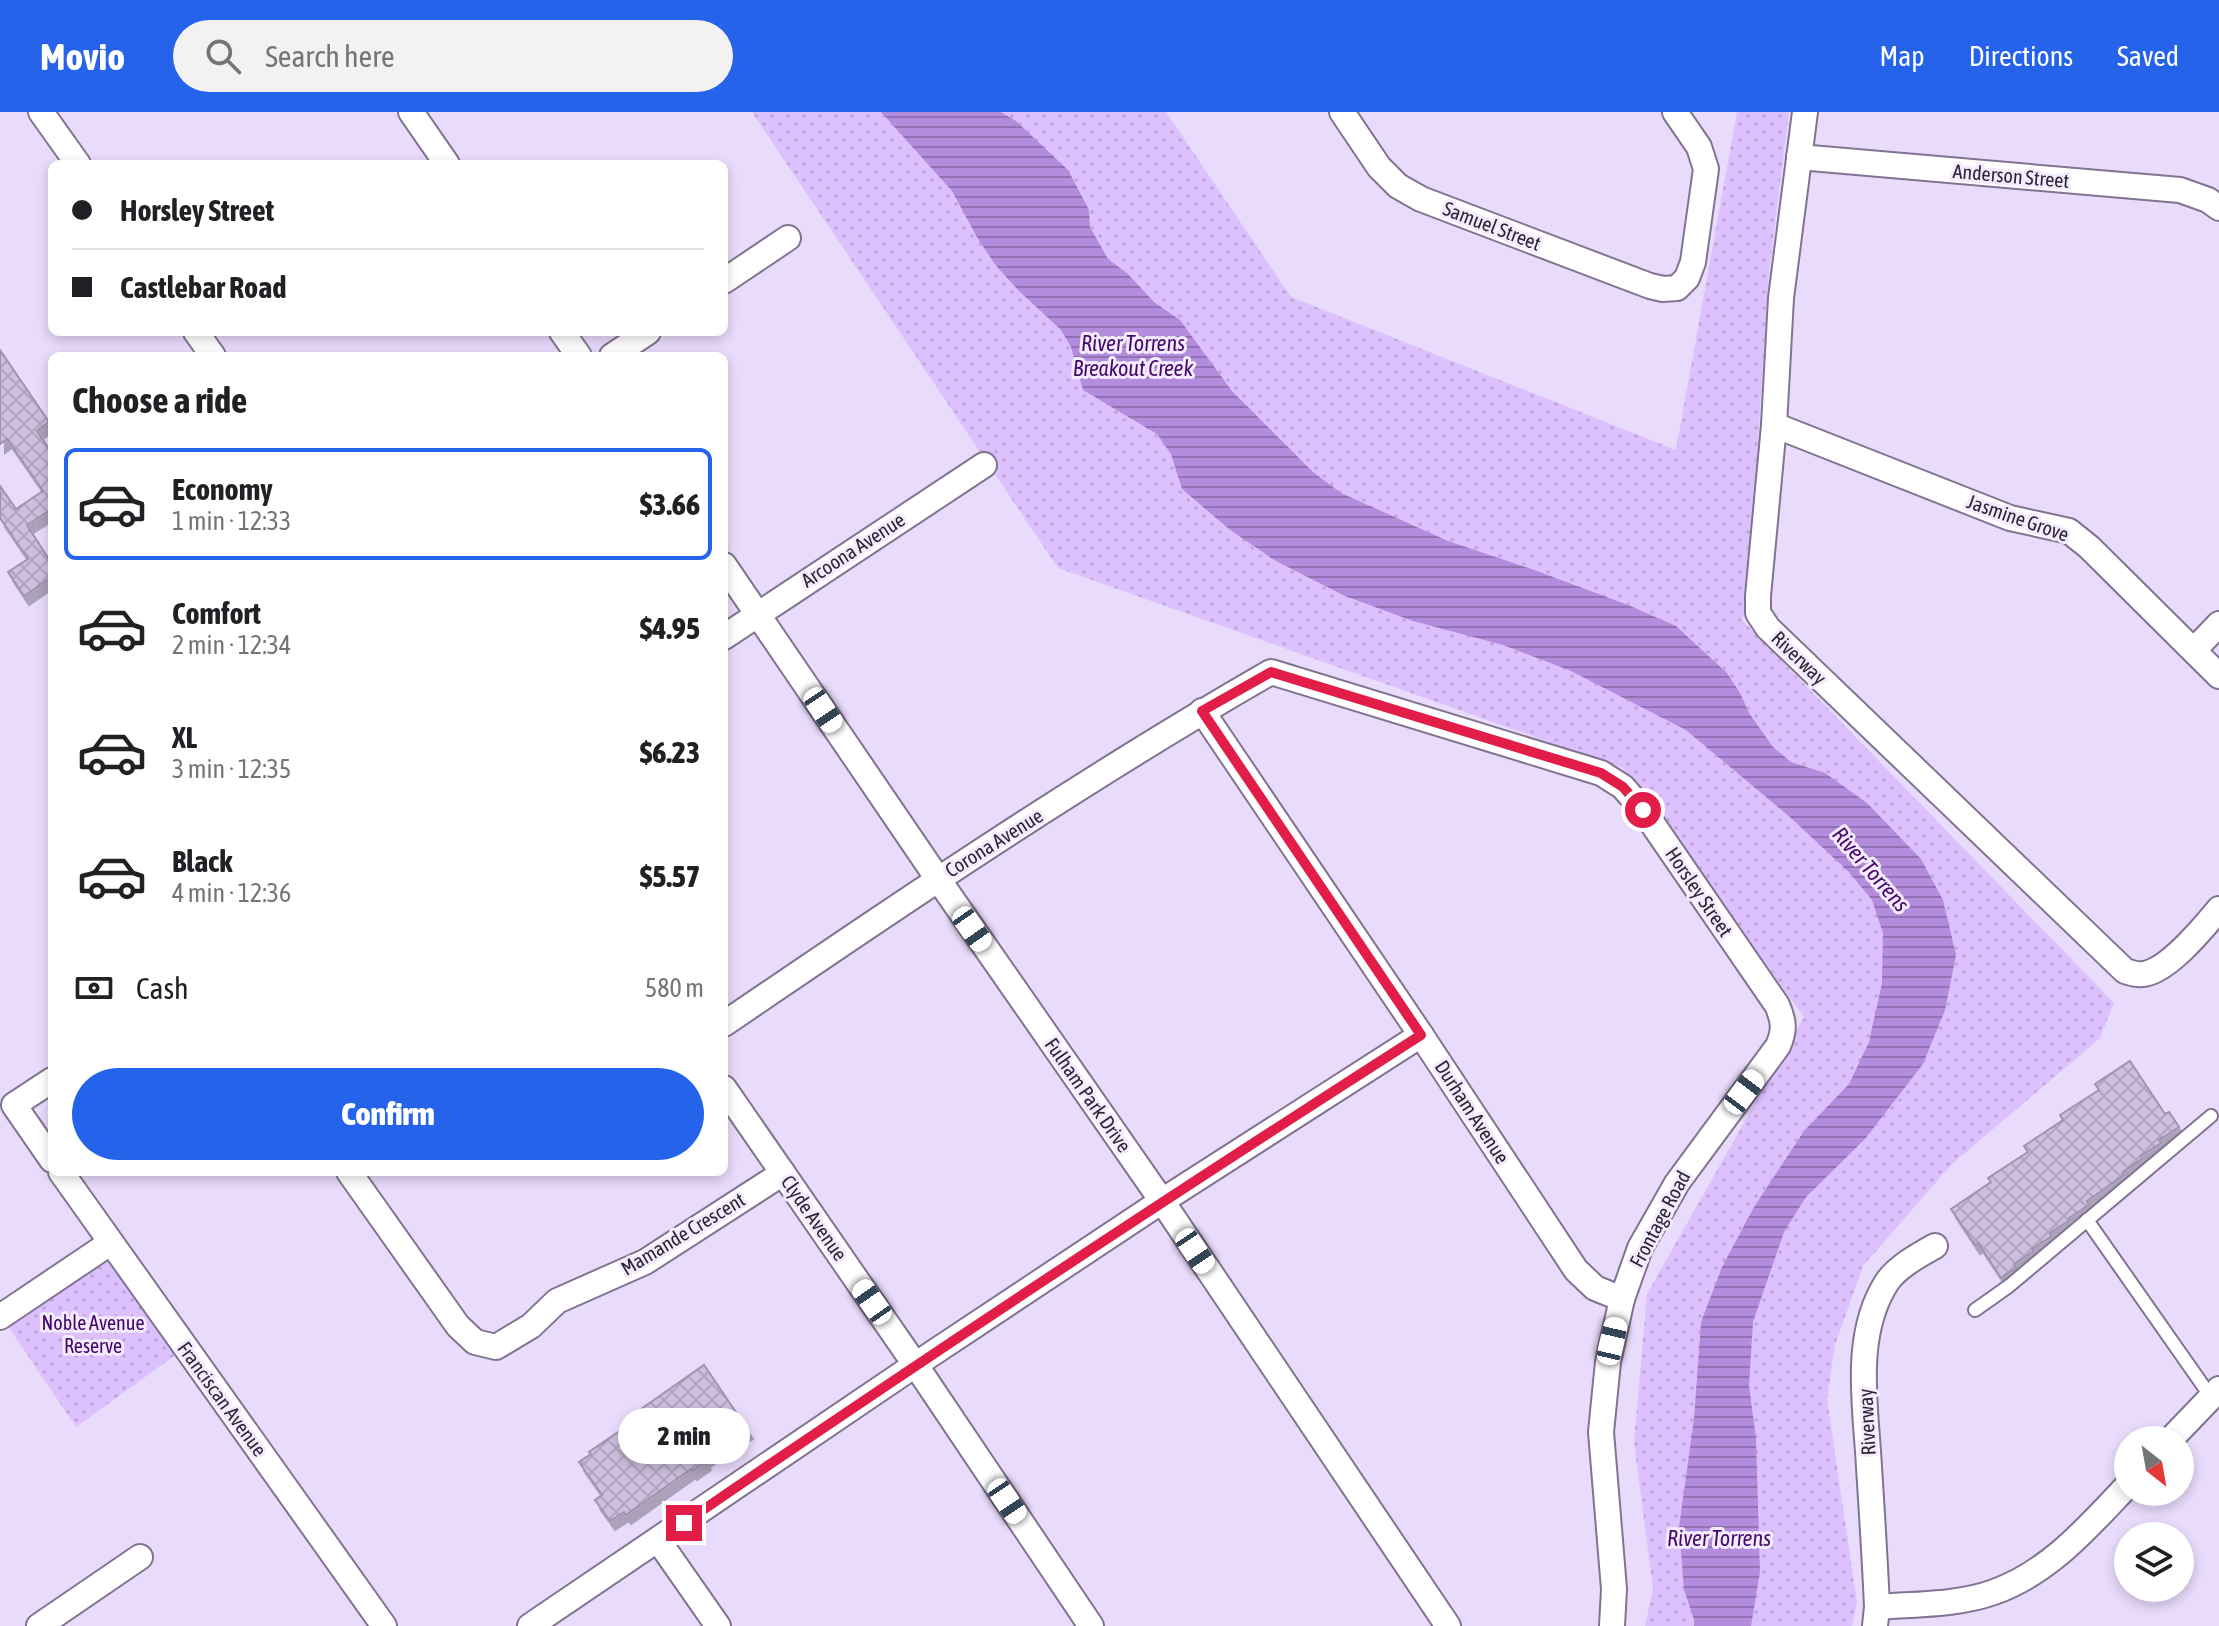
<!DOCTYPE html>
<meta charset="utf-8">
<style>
:root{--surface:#fff;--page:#f2f2f2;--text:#202124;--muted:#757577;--line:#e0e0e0;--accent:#2563eb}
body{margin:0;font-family:"Asap Condensed",sans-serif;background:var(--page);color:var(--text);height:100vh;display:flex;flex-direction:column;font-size:30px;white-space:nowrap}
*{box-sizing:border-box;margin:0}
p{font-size:26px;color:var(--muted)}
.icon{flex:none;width:44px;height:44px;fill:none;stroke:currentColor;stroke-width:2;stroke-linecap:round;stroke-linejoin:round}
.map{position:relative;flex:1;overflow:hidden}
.side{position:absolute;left:48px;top:240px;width:680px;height:824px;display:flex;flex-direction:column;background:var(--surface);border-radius:12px;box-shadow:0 4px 12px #0003}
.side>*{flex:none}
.guide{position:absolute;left:48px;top:48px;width:680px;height:176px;border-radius:12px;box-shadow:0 4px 12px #0003;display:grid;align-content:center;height:176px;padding:0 24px;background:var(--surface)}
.needle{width:52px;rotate:149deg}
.fabs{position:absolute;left:2114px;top:1314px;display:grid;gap:16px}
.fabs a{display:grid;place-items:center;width:80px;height:80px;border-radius:50%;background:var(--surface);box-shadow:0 4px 12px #0003;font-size:40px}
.end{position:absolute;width:36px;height:36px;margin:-18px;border:10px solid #e11d48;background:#fff;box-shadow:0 0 0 4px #fff}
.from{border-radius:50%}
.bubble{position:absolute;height:56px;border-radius:28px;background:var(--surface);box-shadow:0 4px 12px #0003;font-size:26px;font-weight:800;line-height:56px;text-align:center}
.car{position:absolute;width:24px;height:48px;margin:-24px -12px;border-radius:10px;box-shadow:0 0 6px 2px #0007;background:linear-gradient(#fff 24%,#345 0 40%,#fff 0 76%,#345 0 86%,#fff 0)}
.guide b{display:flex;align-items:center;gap:28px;height:76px;font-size:30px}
.guide b+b{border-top:2px solid var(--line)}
.guide i{width:20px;height:20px;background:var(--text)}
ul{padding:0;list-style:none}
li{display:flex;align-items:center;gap:24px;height:112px;margin:0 16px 12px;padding:0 8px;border:4px solid transparent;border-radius:12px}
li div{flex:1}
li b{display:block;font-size:30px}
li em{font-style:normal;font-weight:800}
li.selected{border-color:var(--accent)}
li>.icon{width:72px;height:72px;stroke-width:1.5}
h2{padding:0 24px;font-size:36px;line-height:96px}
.pay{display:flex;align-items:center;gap:20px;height:88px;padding:0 24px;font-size:30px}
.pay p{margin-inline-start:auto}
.primary-button{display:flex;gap:16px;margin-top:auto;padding:16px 24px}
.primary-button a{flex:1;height:92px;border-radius:48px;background:var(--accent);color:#fff;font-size:32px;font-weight:800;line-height:92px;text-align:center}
header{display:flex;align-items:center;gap:48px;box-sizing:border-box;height:112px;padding:0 40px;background:var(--accent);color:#fff}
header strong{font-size:38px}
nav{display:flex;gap:44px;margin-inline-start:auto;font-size:28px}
.search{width:560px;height:72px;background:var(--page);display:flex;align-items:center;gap:20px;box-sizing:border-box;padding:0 28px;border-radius:44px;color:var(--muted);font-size:30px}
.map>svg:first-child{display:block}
.park{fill:url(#park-dots)}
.water{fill:url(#water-rules)}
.building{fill:url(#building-cross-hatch);stroke:#a092b0;stroke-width:2;filter:url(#shadow)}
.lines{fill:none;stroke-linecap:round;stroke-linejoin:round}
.service-casing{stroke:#817490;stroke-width:16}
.minor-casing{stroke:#817490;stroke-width:28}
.service{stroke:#fff;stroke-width:12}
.minor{stroke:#fff;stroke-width:24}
.route{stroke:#e11d48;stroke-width:10}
.labels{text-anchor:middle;stroke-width:6;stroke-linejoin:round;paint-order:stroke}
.street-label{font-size:20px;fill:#2b2631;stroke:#f4ebff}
.park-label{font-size:20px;fill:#410368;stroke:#f4ebff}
.water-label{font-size:22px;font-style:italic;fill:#44086c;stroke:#f4ebff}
</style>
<header>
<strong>Movio</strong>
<div class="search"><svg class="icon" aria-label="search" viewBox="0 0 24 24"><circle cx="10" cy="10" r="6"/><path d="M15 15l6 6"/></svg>Search here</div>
<nav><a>Map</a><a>Directions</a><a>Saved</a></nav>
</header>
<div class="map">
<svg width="2219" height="1514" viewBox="0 0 2219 1514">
<defs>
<pattern id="park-dots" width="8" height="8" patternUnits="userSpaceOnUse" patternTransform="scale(2)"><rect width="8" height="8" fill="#ddc0fe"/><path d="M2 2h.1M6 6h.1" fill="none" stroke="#bea5da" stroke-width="1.8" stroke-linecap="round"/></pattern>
<pattern id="water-rules" width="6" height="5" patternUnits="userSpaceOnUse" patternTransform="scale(2)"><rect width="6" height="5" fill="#b38cdd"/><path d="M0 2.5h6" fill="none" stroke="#9272b4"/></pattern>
<pattern id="building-cross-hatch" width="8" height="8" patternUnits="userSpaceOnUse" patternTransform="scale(2)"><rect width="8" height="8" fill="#cdbfde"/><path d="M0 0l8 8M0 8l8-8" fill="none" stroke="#b0a4bf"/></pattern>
<filter id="shadow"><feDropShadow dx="5" dy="9" stdDeviation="0" flood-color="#0004"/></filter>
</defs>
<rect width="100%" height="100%" fill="#e9dbfb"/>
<!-- park -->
<g class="park">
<polygon points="752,0 1166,0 1291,185 1676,338 1737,0 1789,0 1769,160 1747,499 1741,507 2114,891 2100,926 1951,1053 1863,1154 1835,1233 1827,1287 1857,1491 1852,1514 1645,1514 1653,1477 1634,1330 1647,1182 1804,905 1623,656 1058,456"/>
<polygon points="110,1131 185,1236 76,1315 1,1204"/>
</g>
<!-- water -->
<polygon class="water" points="881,0 1001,0 1016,9 1068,58 1089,98 1090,115 1108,147 1128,162 1154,190 1180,208 1232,279 1313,360 1341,381 1448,429 1537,459 1628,493 1676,514 1727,561 1740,581 1749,601 1773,635 1791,650 1825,661 1867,691 1921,747 1943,788 1956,843 1945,898 1923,952 1865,1027 1806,1085 1784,1120 1753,1210 1749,1273 1756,1327 1760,1460 1751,1514 1694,1514 1694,1507 1684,1478 1679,1415 1694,1307 1701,1210 1722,1155 1754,1095 1804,1019 1849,972 1869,930 1882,871 1883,821 1872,788 1849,760 1791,706 1686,618 1569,558 1503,533 1413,509 1345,484 1274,448 1229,417 1182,377 1171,342 1157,322 1083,278 1071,235 1061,218 1018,178 997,155 978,127 952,79"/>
<!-- building -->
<g class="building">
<polygon points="0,238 49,310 37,319 52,341 52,397 27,413 52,452 52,465 24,484 8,460 28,447 0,406 0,374 16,397 43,379 7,327 0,332"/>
<polygon points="2130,949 2165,1002 2169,1000 2179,1015 2159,1028 2161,1031 2141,1044 2142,1047 2123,1060 2124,1063 2087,1089 2089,1093 2069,1106 2070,1108 2050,1121 2052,1124 2032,1137 2034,1139 2014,1152 2016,1156 2001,1166 1978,1131 1975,1133 1951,1097 1991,1070 1988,1066 2028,1040 2024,1034 2063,1008 2060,1003 2099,978 2095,972"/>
<polygon points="704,1253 748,1318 704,1347 706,1349 692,1359 691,1357 626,1403 624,1400 610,1409 595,1388 602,1383 579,1350 591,1342 589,1340 627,1314 624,1309"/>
</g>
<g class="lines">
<!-- service casing -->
<g class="service-casing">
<g id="service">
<polyline points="2087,1108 2211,1285"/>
<polyline points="1975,1198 2009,1174 2211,1004"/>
</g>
</g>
<!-- minor casing -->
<g class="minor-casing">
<g id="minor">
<polyline points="41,0 78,52"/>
<polyline points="411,0 447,52"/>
<polyline points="1342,0 1379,55 1398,74 1421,87 1650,174 1663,177 1677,176 1687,166 1693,150 1706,57 1699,35 1675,0"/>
<path d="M 1805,0 L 1781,186 L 1774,313 L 1758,484 L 1758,501 L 1768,516 L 2125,859 C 2131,861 2138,863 2144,862 C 2169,858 2203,816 2219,797"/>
<polyline points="1799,45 2180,78 2208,88 2219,96"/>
<polyline points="724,169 788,126"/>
<polyline points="196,220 213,244"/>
<polyline points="562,220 579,244"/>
<polyline points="612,244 648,220"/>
<polyline points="1774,313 2010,406 2069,419 2089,435 2219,564"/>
<polyline points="724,453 938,767 1162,1089 1448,1514"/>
<polyline points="724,525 984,353"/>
<polyline points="2194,538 2219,512"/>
<polyline points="1202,599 1421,923 1576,1158 1595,1176 1622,1187"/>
<path d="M 724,912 C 903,790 1083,668 1271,560 L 1601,661 L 1623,675 L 1643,698 L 1777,893 C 1784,909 1785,918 1778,934 L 1677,1071 L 1640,1136 L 1622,1187 L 1608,1250 L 1601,1320 L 1614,1477 L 1612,1514"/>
<polyline points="52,968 14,993 52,1048"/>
<polyline points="724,976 923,1264 1091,1514"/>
<polyline points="61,1060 384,1514"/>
<polyline points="349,1060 458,1214 475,1230 496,1235 531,1214 557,1189 645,1150 783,1061"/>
<polyline points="0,1205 110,1131"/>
<polyline points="2170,1328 2219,1277"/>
<polyline points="658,1428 718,1514"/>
<path d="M 1877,1495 C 1914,1492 1959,1493 1994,1480 C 2050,1460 2088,1415 2128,1373"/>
<polyline points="39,1514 140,1445"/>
<polyline points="530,1514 915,1253 1162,1089 1421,923"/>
<path d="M 1875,1514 L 1877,1495 C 1875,1449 1872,1402 1869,1355 C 1866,1296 1852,1224 1887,1170 C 1897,1155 1919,1143 1935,1134"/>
</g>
</g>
<!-- service -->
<use href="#service" class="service"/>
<!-- minor -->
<use href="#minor" class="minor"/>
</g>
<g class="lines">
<!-- route -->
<path class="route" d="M 684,1411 C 927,1244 1173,1082 1421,923 L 1202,599 L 1271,560 L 1601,661 L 1623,675 L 1643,698"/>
</g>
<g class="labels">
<!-- street labels -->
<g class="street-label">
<text transform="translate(2011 64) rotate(5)" y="7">Anderson Street</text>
<text transform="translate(1492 114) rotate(21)" y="7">Samuel Street</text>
<text transform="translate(2018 406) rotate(19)" y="7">Jasmine Grove</text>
<text transform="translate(853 438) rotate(-33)" y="7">Arcoona Avenue</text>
<text transform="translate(1799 546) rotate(44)" y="7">Riverway</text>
<text transform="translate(994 731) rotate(-32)" y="7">Corona Avenue</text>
<text transform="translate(1699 780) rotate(56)" y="7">Horsley Street</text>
<text transform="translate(1088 983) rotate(55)" y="7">Fulham Park Drive</text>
<text transform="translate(1472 1000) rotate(57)" y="7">Durham Avenue</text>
<text transform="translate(814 1106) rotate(55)" y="7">Clyde Avenue</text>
<text transform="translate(1660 1107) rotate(-62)" y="7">Frontage Road</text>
<text transform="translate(683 1122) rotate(-31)" y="7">Mamande Crescent</text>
<text transform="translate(222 1287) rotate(54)" y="7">Franciscan Avenue</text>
<text transform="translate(1867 1310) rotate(-93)" y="7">Riverway</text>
</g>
<!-- park labels -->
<g class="park-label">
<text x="93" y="1218">Noble Avenue<tspan x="93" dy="23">Reserve</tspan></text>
</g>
<!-- water labels -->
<g class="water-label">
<text x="1133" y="239">River Torrens<tspan x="1133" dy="25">Breakout Creek</tspan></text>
<text transform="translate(1871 757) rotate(49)" y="8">River Torrens</text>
<text x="1719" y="1434">River Torrens</text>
</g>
</g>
</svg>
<div class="fabs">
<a><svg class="needle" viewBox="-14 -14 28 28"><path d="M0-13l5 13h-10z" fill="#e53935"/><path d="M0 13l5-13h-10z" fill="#757577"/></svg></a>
<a><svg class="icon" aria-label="layers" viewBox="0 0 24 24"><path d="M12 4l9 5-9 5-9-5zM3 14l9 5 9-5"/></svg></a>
</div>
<i class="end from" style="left:1643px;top:698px"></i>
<i class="end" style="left:684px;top:1411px"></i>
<div class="bubble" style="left:618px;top:1296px;width:132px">2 min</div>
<i class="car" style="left:823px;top:598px;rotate:146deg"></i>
<i class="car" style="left:972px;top:817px;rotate:145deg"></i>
<i class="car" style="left:1744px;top:980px;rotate:37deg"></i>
<i class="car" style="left:1195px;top:1139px;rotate:146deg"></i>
<i class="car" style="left:872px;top:1190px;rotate:325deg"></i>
<i class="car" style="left:1612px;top:1229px;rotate:13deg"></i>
<i class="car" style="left:1007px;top:1389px;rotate:146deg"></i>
<div class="guide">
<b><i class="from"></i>Horsley Street</b>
<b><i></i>Castlebar Road</b>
</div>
<section class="side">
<h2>Choose a ride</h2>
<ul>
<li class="selected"><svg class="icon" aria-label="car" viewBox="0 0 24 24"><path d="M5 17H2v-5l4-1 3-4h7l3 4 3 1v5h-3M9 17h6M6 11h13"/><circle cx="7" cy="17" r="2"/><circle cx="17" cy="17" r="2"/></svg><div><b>Economy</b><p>1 min · 12:33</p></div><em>$3.66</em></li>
<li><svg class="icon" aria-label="car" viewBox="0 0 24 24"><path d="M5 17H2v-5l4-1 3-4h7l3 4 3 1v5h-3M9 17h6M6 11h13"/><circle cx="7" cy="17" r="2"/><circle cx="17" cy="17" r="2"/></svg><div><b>Comfort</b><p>2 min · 12:34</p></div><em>$4.95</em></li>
<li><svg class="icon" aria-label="car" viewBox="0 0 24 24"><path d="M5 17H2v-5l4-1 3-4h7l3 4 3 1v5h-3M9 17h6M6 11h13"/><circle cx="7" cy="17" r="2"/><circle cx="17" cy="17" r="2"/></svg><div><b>XL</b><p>3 min · 12:35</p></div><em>$6.23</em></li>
<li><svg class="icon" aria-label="car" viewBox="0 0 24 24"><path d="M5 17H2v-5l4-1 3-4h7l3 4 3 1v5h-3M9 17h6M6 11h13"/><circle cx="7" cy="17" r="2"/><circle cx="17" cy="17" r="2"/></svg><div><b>Black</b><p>4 min · 12:36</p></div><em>$5.57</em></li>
</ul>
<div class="pay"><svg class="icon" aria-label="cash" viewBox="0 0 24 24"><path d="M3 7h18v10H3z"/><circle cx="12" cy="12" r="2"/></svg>Cash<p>580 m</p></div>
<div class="primary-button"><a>Confirm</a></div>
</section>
</div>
